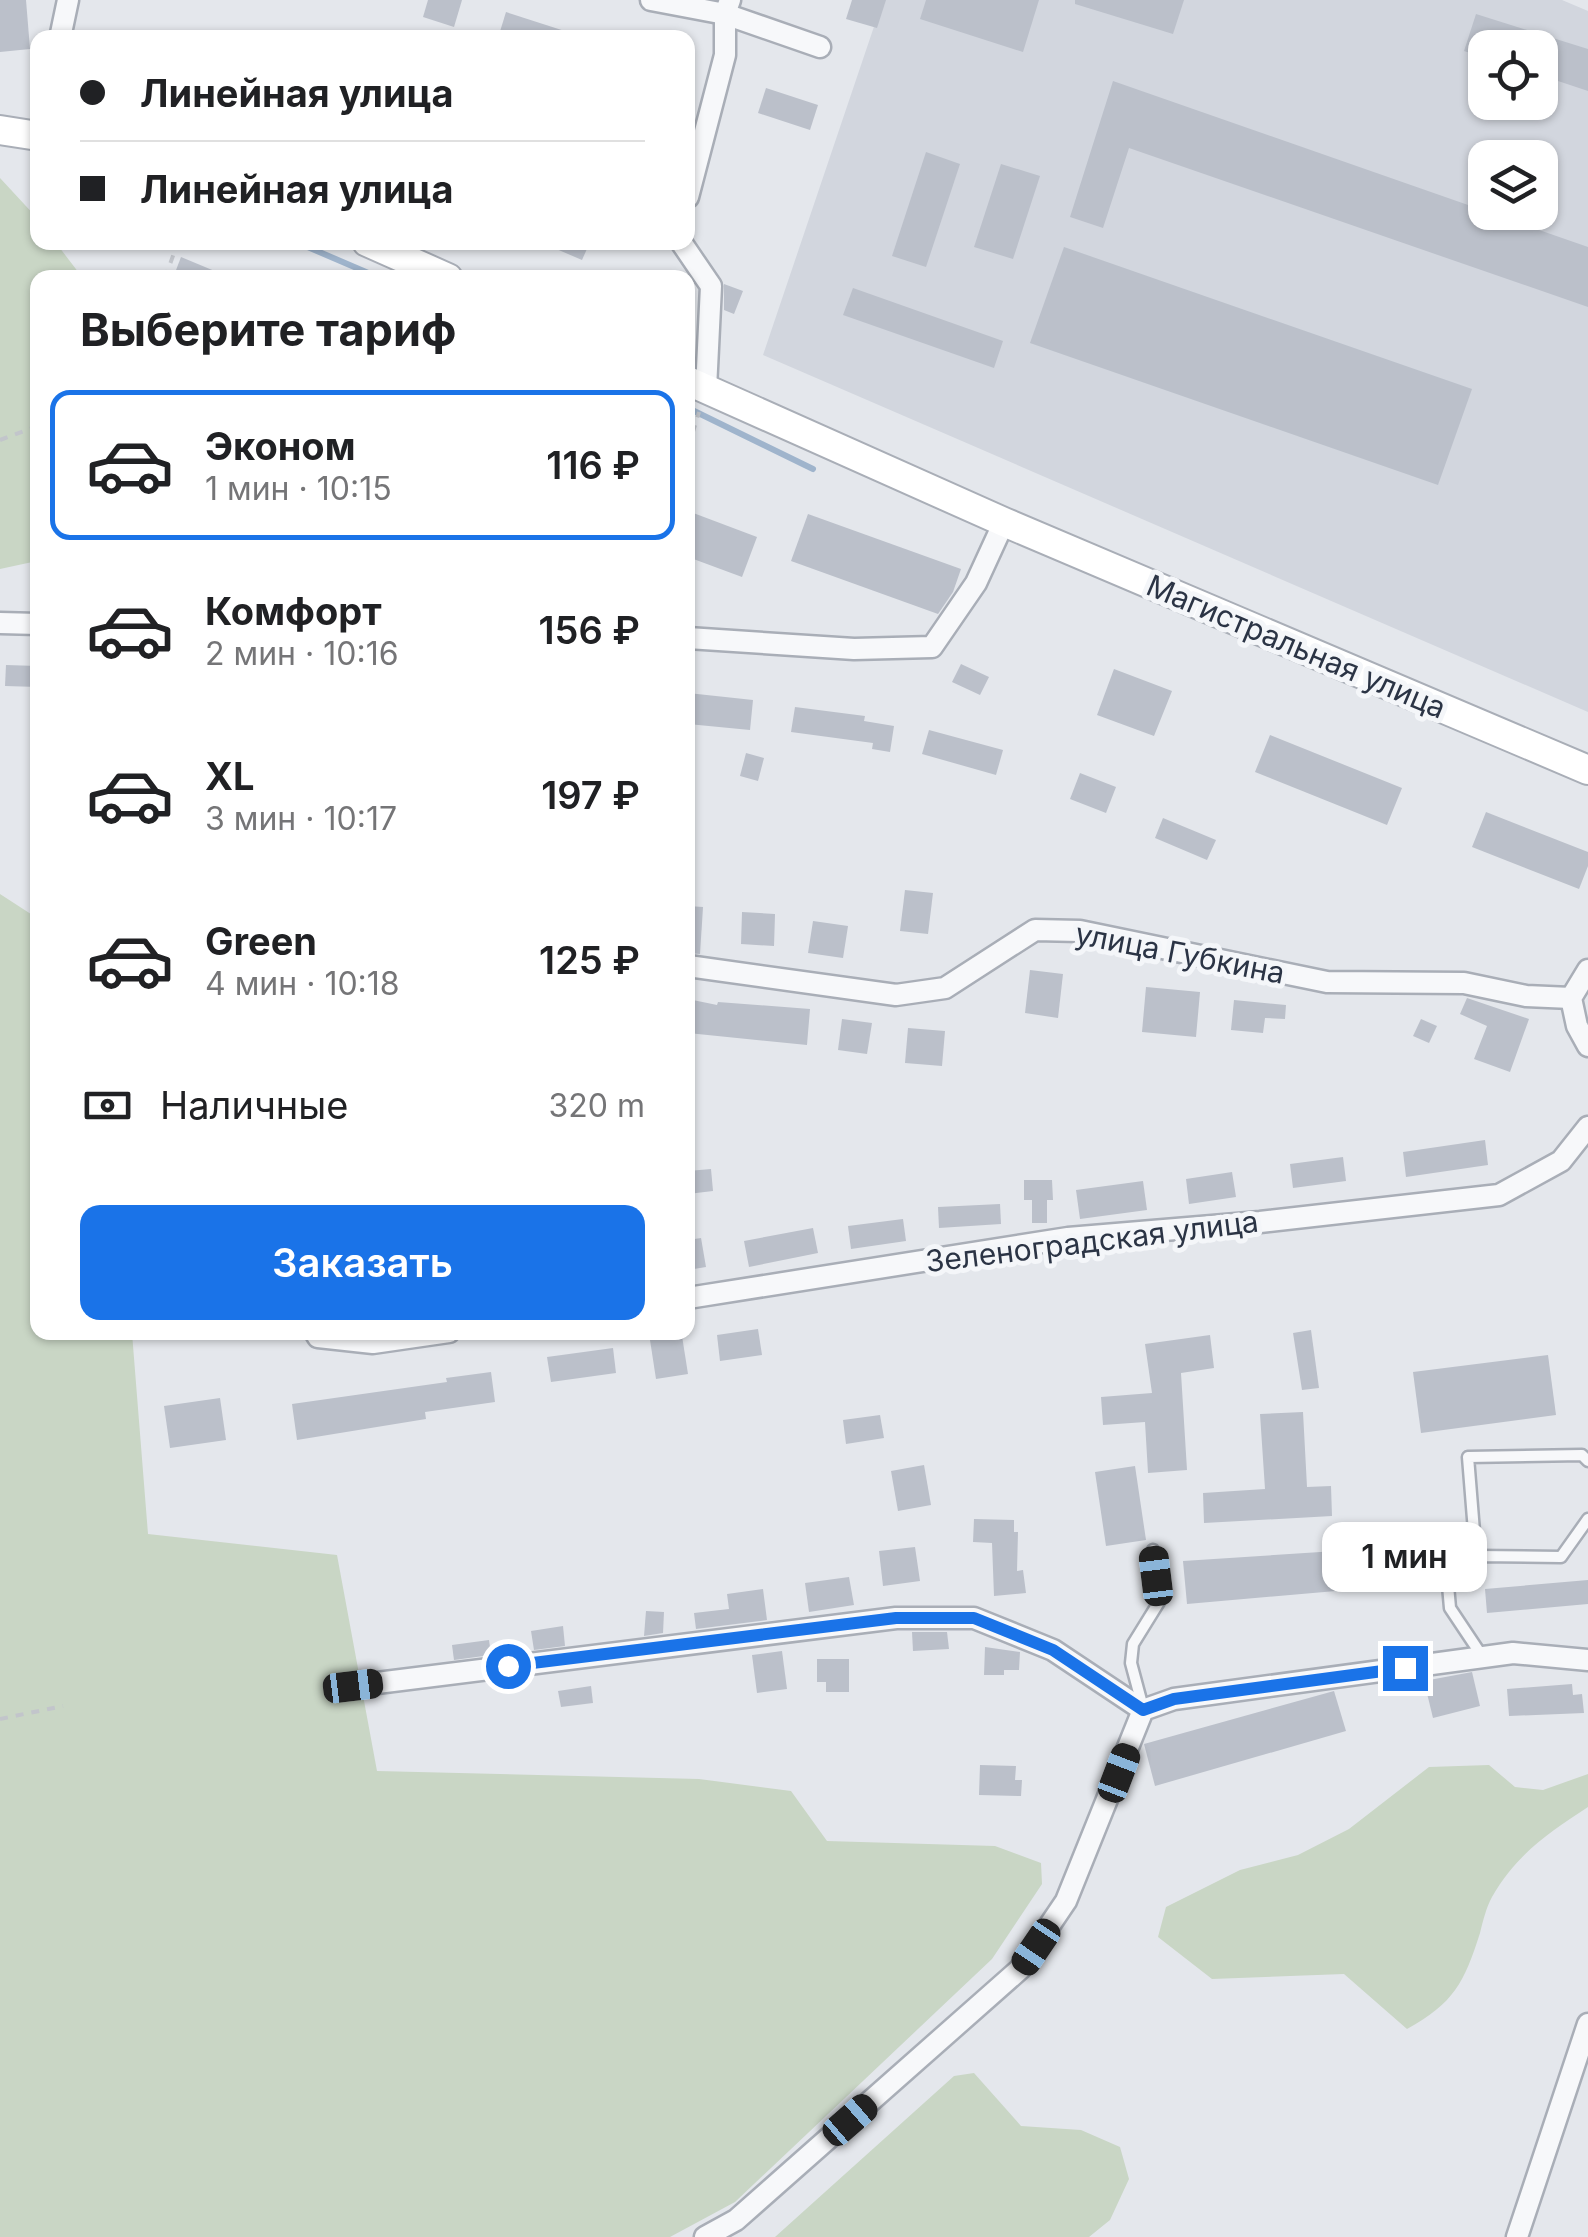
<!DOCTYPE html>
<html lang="ru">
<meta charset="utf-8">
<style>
:root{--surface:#fff;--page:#f6f6f6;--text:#202124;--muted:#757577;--line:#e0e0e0;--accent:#1a73e8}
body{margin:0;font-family:Inter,sans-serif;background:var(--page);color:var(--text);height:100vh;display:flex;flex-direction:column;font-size:38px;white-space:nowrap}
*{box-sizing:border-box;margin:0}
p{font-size:32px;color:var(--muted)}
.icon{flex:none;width:55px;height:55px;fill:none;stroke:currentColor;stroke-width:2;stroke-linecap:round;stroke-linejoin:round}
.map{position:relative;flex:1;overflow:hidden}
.drawer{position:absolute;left:30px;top:270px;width:665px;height:1070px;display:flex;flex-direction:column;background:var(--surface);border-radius:20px;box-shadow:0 2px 8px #0004}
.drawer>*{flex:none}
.hud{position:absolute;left:30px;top:30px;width:665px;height:220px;border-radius:20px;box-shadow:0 2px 8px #0004;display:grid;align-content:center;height:220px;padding:0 50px;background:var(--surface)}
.controls{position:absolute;left:1468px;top:30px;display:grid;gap:20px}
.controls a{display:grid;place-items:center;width:90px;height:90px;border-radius:20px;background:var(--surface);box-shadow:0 2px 8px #0004;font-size:50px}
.end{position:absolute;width:45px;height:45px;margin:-22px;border:12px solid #1a73e8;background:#fff;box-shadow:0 0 0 5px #fff}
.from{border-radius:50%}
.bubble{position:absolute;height:70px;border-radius:20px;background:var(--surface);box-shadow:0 2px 8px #0004;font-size:32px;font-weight:600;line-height:70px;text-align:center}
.car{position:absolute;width:30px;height:60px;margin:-30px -15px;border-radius:12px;box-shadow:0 0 8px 2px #0007;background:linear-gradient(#222 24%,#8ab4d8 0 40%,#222 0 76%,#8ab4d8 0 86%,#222 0)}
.hud b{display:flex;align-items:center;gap:35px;height:95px;font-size:38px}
.hud b+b{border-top:2px solid var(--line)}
.hud i{width:25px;height:25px;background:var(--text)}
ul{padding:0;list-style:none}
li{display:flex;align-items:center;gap:30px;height:150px;margin:0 20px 15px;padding:0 30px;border:5px solid transparent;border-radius:20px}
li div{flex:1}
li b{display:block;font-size:38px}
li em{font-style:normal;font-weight:600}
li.selected{border-color:var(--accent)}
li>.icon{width:90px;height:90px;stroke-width:1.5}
h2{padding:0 50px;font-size:45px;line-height:120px}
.pay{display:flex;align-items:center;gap:25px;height:110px;padding:0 50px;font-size:38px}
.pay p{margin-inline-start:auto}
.cta{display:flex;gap:20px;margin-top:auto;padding:20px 50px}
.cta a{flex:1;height:115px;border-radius:20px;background:var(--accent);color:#fff;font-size:40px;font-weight:600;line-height:115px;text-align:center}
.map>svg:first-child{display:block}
.built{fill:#d2d6de;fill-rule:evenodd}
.green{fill:#c9d6c5}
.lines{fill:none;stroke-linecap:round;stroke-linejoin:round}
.stream{stroke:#9fb4cc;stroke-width:6}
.building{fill:#bbc0ca}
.service-casing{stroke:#a9aeb7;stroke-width:15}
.minor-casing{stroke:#a9aeb7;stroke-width:25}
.secondary-casing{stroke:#a9aeb7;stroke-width:32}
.path{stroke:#c2c5cb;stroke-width:4;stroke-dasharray:8 8;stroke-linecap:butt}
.service{stroke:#f7f8fa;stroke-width:10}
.minor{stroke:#f7f8fa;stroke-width:20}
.secondary{stroke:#fff;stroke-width:28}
.route{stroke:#1a73e8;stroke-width:12}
.labels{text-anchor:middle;stroke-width:10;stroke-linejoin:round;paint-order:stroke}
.street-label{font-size:30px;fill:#2b3445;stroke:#f4f6f9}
</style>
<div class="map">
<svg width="1588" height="2237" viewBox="0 0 1588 2237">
<rect width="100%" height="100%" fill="#e4e7ec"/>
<!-- built -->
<path class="built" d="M 883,0 L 1562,0 L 1588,11 L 1588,712 L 763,355 ZM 1485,48 L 1540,48 L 1540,102 L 1485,102 ZM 1485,158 L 1540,158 L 1540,212 L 1485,212 Z"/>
<!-- green -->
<g class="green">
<polygon points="0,178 37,218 38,242 56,243 82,277 38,278 37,561 0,569"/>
<polygon points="0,894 37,918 38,1332 132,1333 148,1534 337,1555 377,1771 699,1779 791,1791 827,1841 995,1846 1041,1863 1042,1884 992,1959 735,2202 670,2237 0,2237"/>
<path d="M 1489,1765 L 1515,1787 L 1543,1790 L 1588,1774 L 1588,1807 C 1548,1833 1517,1854 1492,1897 C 1486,1908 1483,1921 1480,1933 C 1464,1983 1454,2003 1407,2029 L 1344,1974 L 1212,1979 L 1158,1937 L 1166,1907 L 1240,1870 L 1298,1855 L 1349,1829 L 1429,1767 Z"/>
<polygon points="974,2073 1021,2126 1081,2130 1120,2147 1129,2179 1110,2220 1089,2237 775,2237 954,2076"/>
</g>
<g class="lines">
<!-- stream -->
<g class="stream">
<polyline points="296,242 380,278"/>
<polyline points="688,408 813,469"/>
</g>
</g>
<!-- building -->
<g class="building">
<polygon points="0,0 26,0 30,49 0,52"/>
<polygon points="428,0 462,0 454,27 423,17"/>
<polygon points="852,0 886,0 877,28 846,19"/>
<polygon points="926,0 1039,0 1023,52 920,19"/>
<polygon points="1075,0 1184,0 1173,34 1075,4"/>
<polygon points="506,12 574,34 573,38 498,38"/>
<polygon points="1476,14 1588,49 1588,91 1540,75 1540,48 1485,48 1485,58 1464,51"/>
<polygon points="1113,81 1588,247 1588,307 1129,148 1103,228 1070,217"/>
<polygon points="766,88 818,105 810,130 758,113"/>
<polygon points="926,152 960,164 926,267 892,256"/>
<polygon points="1001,164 1040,176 1013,259 974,247"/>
<polygon points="540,242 590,242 582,260"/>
<polygon points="1064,247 1472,389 1438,485 1030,343"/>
<polygon points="181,257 229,277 229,278 173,278"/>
<polygon points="724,284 743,291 734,314 724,310"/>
<polygon points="853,288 1003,341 994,368 843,315"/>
<polygon points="688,511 757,537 742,577 688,557"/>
<polygon points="808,514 961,569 953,592 938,614 791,561"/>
<polygon points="961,664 989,677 980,695 952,682"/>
<polygon points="6,665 38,666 38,687 5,686"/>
<polygon points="1114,669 1172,691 1154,736 1097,715"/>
<polygon points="688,693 753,700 750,730 688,724"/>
<polygon points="795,707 865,716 864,721 894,726 890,752 872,749 873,743 791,732"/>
<polygon points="929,730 1003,750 996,775 922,754"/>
<polygon points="1270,735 1402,788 1387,825 1255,772"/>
<polygon points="746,753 764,758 758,781 740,776"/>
<polygon points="1080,773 1116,787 1106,813 1070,799"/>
<polygon points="1486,812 1588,852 1588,866 1579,889 1472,847"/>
<polygon points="1163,818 1216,840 1207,860 1155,838"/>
<polygon points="905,890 933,893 928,934 900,931"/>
<polygon points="688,906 703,907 700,954 688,953"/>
<polygon points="742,912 775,914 774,946 741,944"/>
<polygon points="813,921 848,926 843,958 808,953"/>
<polygon points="1030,970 1063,974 1058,1018 1025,1013"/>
<polygon points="1146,987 1200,992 1196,1037 1142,1032"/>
<polygon points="1467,998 1529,1019 1510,1072 1474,1059 1487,1026 1460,1014"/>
<polygon points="688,999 717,1005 718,1002 810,1009 807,1045 688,1033"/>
<polygon points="1234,1000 1286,1005 1285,1019 1265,1018 1263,1033 1231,1030"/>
<polygon points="842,1019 872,1023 867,1054 838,1050"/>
<polygon points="1421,1019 1437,1026 1429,1043 1413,1036"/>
<polygon points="908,1028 945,1031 942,1066 905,1063"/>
<polygon points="1485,1140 1488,1165 1406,1177 1403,1152"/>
<polygon points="1343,1157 1346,1181 1293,1188 1290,1164"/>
<polygon points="711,1169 713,1191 688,1194 688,1171"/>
<polygon points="1232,1172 1236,1197 1189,1204 1186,1179"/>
<polygon points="1024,1180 1052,1180 1053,1200 1047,1200 1047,1223 1032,1223 1032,1200 1024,1200"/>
<polygon points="1143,1181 1147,1210 1080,1219 1076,1190"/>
<polygon points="1000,1204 1001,1224 939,1228 938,1207"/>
<polygon points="903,1219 906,1241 851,1249 848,1226"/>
<polygon points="813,1228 818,1253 749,1267 744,1241"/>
<polygon points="701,1238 706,1267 688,1270 688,1240"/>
<polygon points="758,1329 762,1355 720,1361 717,1335"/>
<polygon points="1311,1330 1319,1388 1302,1390 1293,1333"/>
<polygon points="1210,1335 1214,1368 1181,1373 1187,1470 1148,1473 1145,1422 1103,1425 1101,1397 1152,1393 1145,1344"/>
<polygon points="682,1336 688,1374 656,1379 650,1340"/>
<polygon points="613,1348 616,1373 551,1382 547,1357"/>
<polygon points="1548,1355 1556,1415 1421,1433 1413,1372"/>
<polygon points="491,1372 495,1402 425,1412 426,1419 297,1440 292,1404 447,1382 446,1378"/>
<polygon points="220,1398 226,1440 170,1448 164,1406"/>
<polygon points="1303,1412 1307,1487 1331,1486 1332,1516 1204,1523 1203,1493 1265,1489 1260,1414"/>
<polygon points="880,1415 884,1438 846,1444 843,1420"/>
<polygon points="924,1465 931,1505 898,1511 891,1471"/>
<polygon points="1135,1466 1146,1540 1106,1546 1095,1472"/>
<polygon points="974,1519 1014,1520 1014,1532 1018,1532 1017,1571 1023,1570 1026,1593 994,1596 992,1543 973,1542"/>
<polygon points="915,1547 920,1581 883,1586 879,1551"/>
<polygon points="1367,1549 1370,1588 1187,1604 1183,1561"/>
<polygon points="849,1577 854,1605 809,1612 805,1583"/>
<polygon points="1588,1580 1588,1604 1487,1613 1485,1589"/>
<polygon points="763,1589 767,1620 696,1629 694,1613 729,1609 727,1594"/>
<polygon points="646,1611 664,1612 663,1633 644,1636"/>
<polygon points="563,1626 565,1646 534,1650 531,1631"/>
<polygon points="912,1632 947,1632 949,1649 913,1651"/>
<polygon points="489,1640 491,1655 454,1660 452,1645"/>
<polygon points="985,1647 1020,1652 1019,1670 1004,1670 1004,1675 984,1675"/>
<polygon points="782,1651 787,1689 757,1693 752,1655"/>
<polygon points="817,1659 849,1659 849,1692 826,1692 826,1682 817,1682"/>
<polygon points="1472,1672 1480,1706 1433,1718 1424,1681"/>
<polygon points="1572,1684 1573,1695 1582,1694 1584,1713 1509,1716 1507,1689"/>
<polygon points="591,1686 593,1703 561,1707 558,1691"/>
<polygon points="1334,1691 1346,1731 1155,1786 1144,1744"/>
<polygon points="980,1765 1016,1766 1015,1780 1022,1780 1021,1796 979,1795"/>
</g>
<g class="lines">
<!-- service casing -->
<g class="service-casing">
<g id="service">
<polyline points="1476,1556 1468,1457 1582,1455 1588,1461"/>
<polyline points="1482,1656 1450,1608 1447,1574 1476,1556 1561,1557 1588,1519"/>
<polyline points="1142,1704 1131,1663 1133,1644 1159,1602 1153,1550"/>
</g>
</g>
<!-- minor casing -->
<g class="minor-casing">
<g id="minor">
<polyline points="651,0 725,14 820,47"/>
<polyline points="60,38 68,0"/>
<polyline points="688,197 725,55 725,14 730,0"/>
<polyline points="681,242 711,286 706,389"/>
<polyline points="0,623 38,624"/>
<polyline points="688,638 854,649 932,647 976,583 1004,522"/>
<polyline points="688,966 896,995 945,988 1035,930 1080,931 1327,982 1464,983 1526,996 1571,998"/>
<polyline points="1588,970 1571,998 1577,1026 1588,1046"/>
<polyline points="688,1298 1068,1238 1260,1222 1499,1195 1561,1161 1588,1127"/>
<polyline points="315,1332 318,1337 373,1343 449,1332"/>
<polyline points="353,1686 896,1618 974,1618 1053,1650 1143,1710"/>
<polyline points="705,2237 736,2220 1020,1969 1066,1901 1143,1710 1174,1699 1513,1653 1588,1660"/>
<polyline points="1517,2237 1588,2024"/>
</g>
</g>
<!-- secondary casing -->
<g class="secondary-casing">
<g id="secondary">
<polyline points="0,130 38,136"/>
<polyline points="367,242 448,278"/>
<polyline points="688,381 1004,522 1588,770"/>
</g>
</g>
<!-- path -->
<g class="path">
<polyline points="165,278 178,242"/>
<polyline points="0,440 38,426"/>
<polyline points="688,448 699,412"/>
<polyline points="0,1719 63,1706"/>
</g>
<!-- service -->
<use href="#service" class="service"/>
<!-- minor -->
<use href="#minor" class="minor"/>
<!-- secondary -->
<use href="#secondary" class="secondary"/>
</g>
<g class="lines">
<!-- route -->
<polyline class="route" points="508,1666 896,1618 974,1618 1053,1650 1143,1710 1174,1699 1405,1668"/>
</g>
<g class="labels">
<!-- street labels -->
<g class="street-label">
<text transform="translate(1296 647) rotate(23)" y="10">Магистральная улица</text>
<text transform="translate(1180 954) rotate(11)" y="10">улица Губкина</text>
<text transform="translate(1092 1242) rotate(-7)" y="10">Зеленоградская улица</text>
</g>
</g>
</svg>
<div class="controls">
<a><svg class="icon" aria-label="locate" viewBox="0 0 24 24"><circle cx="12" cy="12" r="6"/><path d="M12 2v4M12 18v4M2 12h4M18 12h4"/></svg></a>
<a><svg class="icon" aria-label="layers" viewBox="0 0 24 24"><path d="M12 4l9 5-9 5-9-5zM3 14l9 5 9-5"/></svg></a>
</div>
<i class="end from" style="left:508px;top:1666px"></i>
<i class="end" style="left:1405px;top:1668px"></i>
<div class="bubble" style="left:1322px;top:1522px;width:165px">1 мин</div>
<i class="car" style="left:1156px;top:1576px;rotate:353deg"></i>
<i class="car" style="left:353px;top:1686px;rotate:83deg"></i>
<i class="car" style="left:1119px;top:1773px;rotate:21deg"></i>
<i class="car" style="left:1036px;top:1947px;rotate:214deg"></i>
<i class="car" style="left:850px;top:2120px;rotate:49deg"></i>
<div class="hud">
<b><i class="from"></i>Линейная улица</b>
<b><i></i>Линейная улица</b>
</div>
<section class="drawer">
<h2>Выберите тариф</h2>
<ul>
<li class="selected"><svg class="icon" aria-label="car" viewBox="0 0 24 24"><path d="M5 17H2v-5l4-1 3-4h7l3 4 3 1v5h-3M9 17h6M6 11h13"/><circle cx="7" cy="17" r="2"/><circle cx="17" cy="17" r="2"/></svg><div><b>Эконом</b><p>1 мин · 10:15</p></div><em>116 ₽</em></li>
<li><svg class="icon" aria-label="car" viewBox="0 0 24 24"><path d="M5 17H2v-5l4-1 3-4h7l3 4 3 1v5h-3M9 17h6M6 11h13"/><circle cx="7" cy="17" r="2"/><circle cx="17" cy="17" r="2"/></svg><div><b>Комфорт</b><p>2 мин · 10:16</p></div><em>156 ₽</em></li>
<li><svg class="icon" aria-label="car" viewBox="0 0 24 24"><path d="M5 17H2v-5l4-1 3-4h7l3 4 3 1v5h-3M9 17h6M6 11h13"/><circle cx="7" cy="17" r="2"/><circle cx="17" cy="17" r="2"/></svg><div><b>XL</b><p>3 мин · 10:17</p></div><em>197 ₽</em></li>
<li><svg class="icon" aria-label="car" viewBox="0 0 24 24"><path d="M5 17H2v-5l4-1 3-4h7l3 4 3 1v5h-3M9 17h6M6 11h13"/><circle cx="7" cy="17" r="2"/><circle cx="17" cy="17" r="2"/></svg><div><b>Green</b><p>4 мин · 10:18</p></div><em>125 ₽</em></li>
</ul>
<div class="pay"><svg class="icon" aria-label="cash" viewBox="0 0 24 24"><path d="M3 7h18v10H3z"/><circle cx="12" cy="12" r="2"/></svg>Наличные<p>320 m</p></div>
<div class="cta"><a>Заказать</a></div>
</section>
</div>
